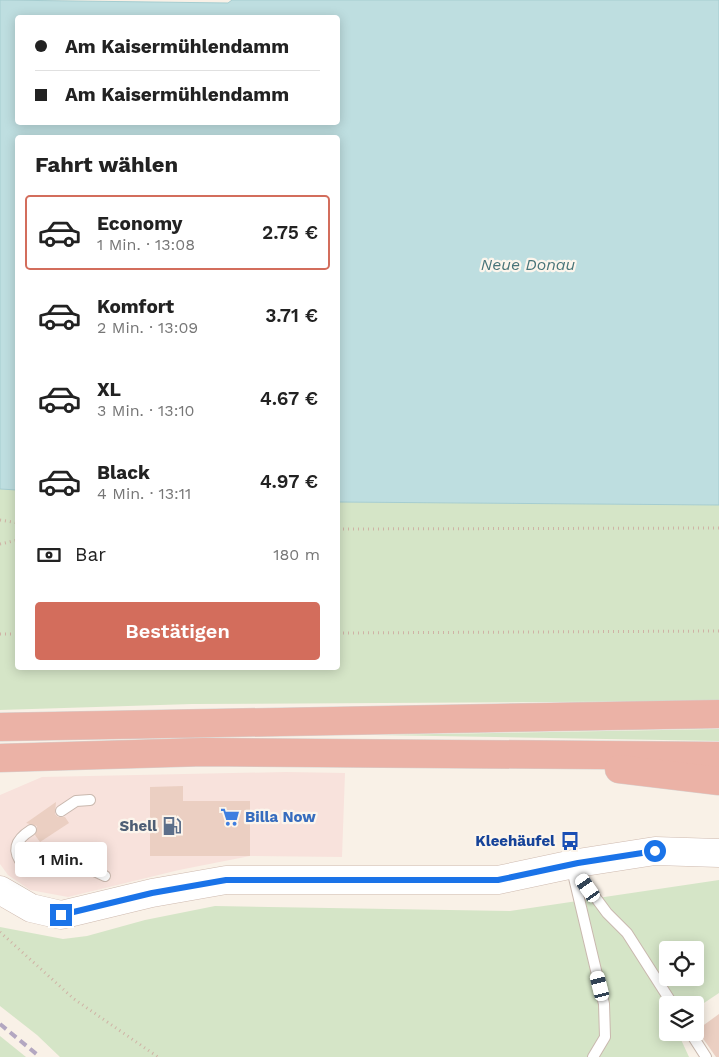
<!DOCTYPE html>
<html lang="de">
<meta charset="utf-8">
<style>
:root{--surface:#fff;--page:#f2f2f2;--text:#222;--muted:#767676;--line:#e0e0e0;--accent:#d36d5c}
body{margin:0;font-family:"Work Sans",sans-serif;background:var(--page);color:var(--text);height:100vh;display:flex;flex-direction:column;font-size:19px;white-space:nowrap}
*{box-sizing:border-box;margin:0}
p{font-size:16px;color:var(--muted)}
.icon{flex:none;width:28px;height:28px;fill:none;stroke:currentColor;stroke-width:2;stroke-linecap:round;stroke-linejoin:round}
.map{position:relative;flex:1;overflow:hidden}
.details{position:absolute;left:15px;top:135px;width:325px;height:535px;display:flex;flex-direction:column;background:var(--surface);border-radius:5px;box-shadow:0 2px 12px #0003}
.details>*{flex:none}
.top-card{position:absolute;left:15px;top:15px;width:325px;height:110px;border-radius:5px;box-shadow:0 2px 12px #0003;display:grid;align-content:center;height:110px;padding:0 20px;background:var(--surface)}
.controls{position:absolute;left:659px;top:941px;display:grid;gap:10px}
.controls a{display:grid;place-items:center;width:45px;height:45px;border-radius:5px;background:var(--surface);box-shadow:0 2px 12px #0003;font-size:25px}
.end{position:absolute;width:22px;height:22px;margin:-11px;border:6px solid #1a73e8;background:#fff;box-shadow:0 0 0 2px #fff}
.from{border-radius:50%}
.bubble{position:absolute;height:35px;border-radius:5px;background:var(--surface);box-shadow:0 2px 12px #0003;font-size:16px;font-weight:600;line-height:35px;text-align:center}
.car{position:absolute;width:15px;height:30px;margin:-15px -8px;border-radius:6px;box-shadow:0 0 4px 1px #0007;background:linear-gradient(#fff 24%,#345 0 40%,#fff 0 76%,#345 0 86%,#fff 0)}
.top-card b{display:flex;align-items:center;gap:18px;height:48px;font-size:19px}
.top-card b+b{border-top:1px solid var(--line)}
.top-card i{width:12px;height:12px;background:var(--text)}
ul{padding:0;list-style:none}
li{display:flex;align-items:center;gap:15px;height:75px;margin:0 10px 8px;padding:0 10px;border:2px solid transparent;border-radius:5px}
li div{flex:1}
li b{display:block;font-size:19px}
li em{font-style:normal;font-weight:600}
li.on{border-color:var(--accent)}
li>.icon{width:45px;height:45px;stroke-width:1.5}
h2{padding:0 20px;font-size:22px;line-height:60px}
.pay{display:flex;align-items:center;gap:12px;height:55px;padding:0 20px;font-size:19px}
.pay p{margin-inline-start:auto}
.button{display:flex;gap:10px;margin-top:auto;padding:10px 20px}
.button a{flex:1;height:58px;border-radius:5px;background:var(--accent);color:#fff;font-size:20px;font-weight:600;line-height:58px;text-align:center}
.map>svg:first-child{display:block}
.commercial{fill:#f8e2dc}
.green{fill:#d5e5c7;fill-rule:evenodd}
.water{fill:#bedee0;stroke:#a5cdd0;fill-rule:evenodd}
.building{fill:#ebcfc2}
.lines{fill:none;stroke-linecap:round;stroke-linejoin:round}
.lane-casing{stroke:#c9b8ae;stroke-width:12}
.secondary-casing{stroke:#cebaaf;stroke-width:29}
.highway-casing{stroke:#d7d0ce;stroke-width:29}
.path{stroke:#cfb2a5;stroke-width:3;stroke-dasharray:1 4;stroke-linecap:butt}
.lane{stroke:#fff;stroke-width:10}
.secondary{stroke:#fff;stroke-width:28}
.highway{stroke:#ebb2a6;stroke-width:28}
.rail{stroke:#b3a7c1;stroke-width:4;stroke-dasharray:8 5;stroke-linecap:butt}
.route{stroke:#1a73e8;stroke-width:6}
.labels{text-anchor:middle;stroke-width:4.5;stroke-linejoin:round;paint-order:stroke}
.shop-label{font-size:15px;font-weight:bold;fill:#366cbe;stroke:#fcf5ec;text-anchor:start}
.service-label{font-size:15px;font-weight:bold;fill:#4e5e75;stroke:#fcf5ec;text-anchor:end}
.transit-label{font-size:15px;font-weight:bold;fill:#164399;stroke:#fcf5ec;text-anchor:end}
.water-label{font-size:16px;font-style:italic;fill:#487479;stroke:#fcf5ec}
</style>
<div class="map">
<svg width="719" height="1057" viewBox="0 0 719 1057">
<rect width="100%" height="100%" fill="#f9f1e7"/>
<!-- commercial -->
<polygon class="commercial" points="286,772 345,773 342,857 250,856 179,870 68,897 30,890 8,875 0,864 0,795 42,777"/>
<!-- green -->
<g class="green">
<polygon points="0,489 17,490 18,668 338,668 338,502 719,505 719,701 192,704 0,710"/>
<polygon points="719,729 719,741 375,735"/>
<path d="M 719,880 L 719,993 L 695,1009 L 695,1005 L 668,1005 L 668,1032 L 678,1033 L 689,1057 L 60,1057 L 37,1035 L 0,1006 L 0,927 L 63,939 L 87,936 L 145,920 L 215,906 L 510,911 ZM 668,950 L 695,950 L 695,978 L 668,978 Z"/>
<polygon points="0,1036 26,1057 0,1057"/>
</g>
<!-- water -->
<path class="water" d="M 0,0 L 228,3 L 232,0 L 719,0 L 719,505 L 338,502 L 338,138 L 18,138 L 17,490 L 0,489 ZM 18,18 L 338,18 L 338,122 L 18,122 Z"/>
<!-- building -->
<g class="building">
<polygon points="183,786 183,801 250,801 250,856 150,856 150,787"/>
<polygon points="56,802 55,814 58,817 65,817 69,823 40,842 35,835 37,826 26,823"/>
<polygon points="719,1014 719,1057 716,1057 697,1030"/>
</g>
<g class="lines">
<!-- lane casing -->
<g class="lane-casing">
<g id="lane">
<polyline points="61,811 76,801 90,800"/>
<path d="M 31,830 C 15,840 11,851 24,866 L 90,869 L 105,876"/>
<polyline points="571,865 604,1004 605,1037 593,1057"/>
<polyline points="573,867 607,913 627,933 673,1005"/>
<polyline points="690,1032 706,1057"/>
</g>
</g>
<!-- secondary casing -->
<g class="secondary-casing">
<polyline id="secondary" points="0,890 31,908 61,915 152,893 226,880 498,880 578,863 655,851 719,853"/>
</g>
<!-- highway casing -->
<g class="highway-casing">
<g id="highway">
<polyline points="0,727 719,714"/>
<polyline points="0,758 204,752 719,756"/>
<polyline points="619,769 719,781"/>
</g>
</g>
<!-- path -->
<g class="path">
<polyline points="0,520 18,523"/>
<polyline points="338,529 719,528"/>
<polyline points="0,544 18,540"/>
<polyline points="338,633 719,631"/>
<polyline points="0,634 18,634"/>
<polyline points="0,932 74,999 158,1057"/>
</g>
<!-- lane -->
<use href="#lane" class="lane"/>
<!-- secondary -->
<use href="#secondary" class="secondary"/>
<!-- highway -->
<use href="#highway" class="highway"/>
<!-- rail -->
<polyline class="rail" points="0,1024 40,1057"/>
</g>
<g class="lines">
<!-- route -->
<polyline class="route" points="61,915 152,893 226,880 498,880 578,863 655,851"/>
</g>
<!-- icons -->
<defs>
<g id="supermarket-bare" transform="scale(1.5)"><path d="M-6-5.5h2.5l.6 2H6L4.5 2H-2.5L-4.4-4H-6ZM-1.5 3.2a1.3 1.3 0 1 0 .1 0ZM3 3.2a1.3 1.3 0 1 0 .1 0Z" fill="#3f7fe0" stroke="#fcf5ec" stroke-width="2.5" paint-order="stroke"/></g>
<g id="fuel-bare" transform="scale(1.5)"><path d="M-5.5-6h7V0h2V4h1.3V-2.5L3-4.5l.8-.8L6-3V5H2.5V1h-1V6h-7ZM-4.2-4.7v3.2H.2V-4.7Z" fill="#5c6f8a" stroke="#fcf5ec" stroke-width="2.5" paint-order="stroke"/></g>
<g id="bus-bare" transform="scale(1.5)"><path d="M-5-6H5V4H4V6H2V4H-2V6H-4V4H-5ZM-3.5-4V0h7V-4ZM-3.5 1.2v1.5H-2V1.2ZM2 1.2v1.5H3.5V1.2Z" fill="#1a4fb4" stroke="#fcf5ec" stroke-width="2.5" paint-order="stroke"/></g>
</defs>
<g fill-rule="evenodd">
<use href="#supermarket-bare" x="230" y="817"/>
<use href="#fuel-bare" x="172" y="826"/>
<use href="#bus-bare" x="570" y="841"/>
</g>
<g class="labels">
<!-- shop labels -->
<g class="shop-label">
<text x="245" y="822">Billa Now</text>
</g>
<!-- service labels -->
<g class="service-label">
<text x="157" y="831">Shell</text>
</g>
<!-- transit labels -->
<g class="transit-label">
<text x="555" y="846">Kleehäufel</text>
</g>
<!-- water labels -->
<g class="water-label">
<text x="528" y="270">Neue Donau</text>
</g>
</g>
</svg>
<div class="controls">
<a><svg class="icon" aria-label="locate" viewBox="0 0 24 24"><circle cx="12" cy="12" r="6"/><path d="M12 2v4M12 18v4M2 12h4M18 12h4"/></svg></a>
<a><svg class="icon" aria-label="layers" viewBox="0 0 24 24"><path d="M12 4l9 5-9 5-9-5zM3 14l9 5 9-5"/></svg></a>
</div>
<i class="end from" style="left:655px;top:851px"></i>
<i class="end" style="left:61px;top:915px"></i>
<div class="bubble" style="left:15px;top:842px;width:92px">1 Min.</div>
<i class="car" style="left:588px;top:888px;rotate:325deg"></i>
<i class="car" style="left:600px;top:986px;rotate:346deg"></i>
<div class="top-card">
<b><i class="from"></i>Am Kaisermühlendamm</b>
<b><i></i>Am Kaisermühlendamm</b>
</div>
<section class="details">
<h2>Fahrt wählen</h2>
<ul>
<li class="on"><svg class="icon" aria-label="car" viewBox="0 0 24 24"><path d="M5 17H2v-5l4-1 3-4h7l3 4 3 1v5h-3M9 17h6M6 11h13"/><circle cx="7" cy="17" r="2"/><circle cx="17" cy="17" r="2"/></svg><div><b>Economy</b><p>1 Min. · 13:08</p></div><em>2.75 €</em></li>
<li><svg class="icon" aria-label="car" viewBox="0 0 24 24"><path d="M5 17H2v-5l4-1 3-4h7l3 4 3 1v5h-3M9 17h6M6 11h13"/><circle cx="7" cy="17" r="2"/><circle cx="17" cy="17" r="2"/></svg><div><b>Komfort</b><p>2 Min. · 13:09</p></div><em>3.71 €</em></li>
<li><svg class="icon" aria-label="car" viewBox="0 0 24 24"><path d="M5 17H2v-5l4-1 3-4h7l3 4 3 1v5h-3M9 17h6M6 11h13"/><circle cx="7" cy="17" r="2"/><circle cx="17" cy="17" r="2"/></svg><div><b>XL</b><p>3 Min. · 13:10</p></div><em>4.67 €</em></li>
<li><svg class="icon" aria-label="car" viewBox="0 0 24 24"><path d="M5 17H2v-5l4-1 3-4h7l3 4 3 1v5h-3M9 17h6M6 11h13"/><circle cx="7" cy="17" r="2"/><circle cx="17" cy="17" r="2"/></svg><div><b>Black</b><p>4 Min. · 13:11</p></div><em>4.97 €</em></li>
</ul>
<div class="pay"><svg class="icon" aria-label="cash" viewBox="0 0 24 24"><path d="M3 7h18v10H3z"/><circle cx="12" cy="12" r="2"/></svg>Bar<p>180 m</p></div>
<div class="button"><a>Bestätigen</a></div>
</section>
</div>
